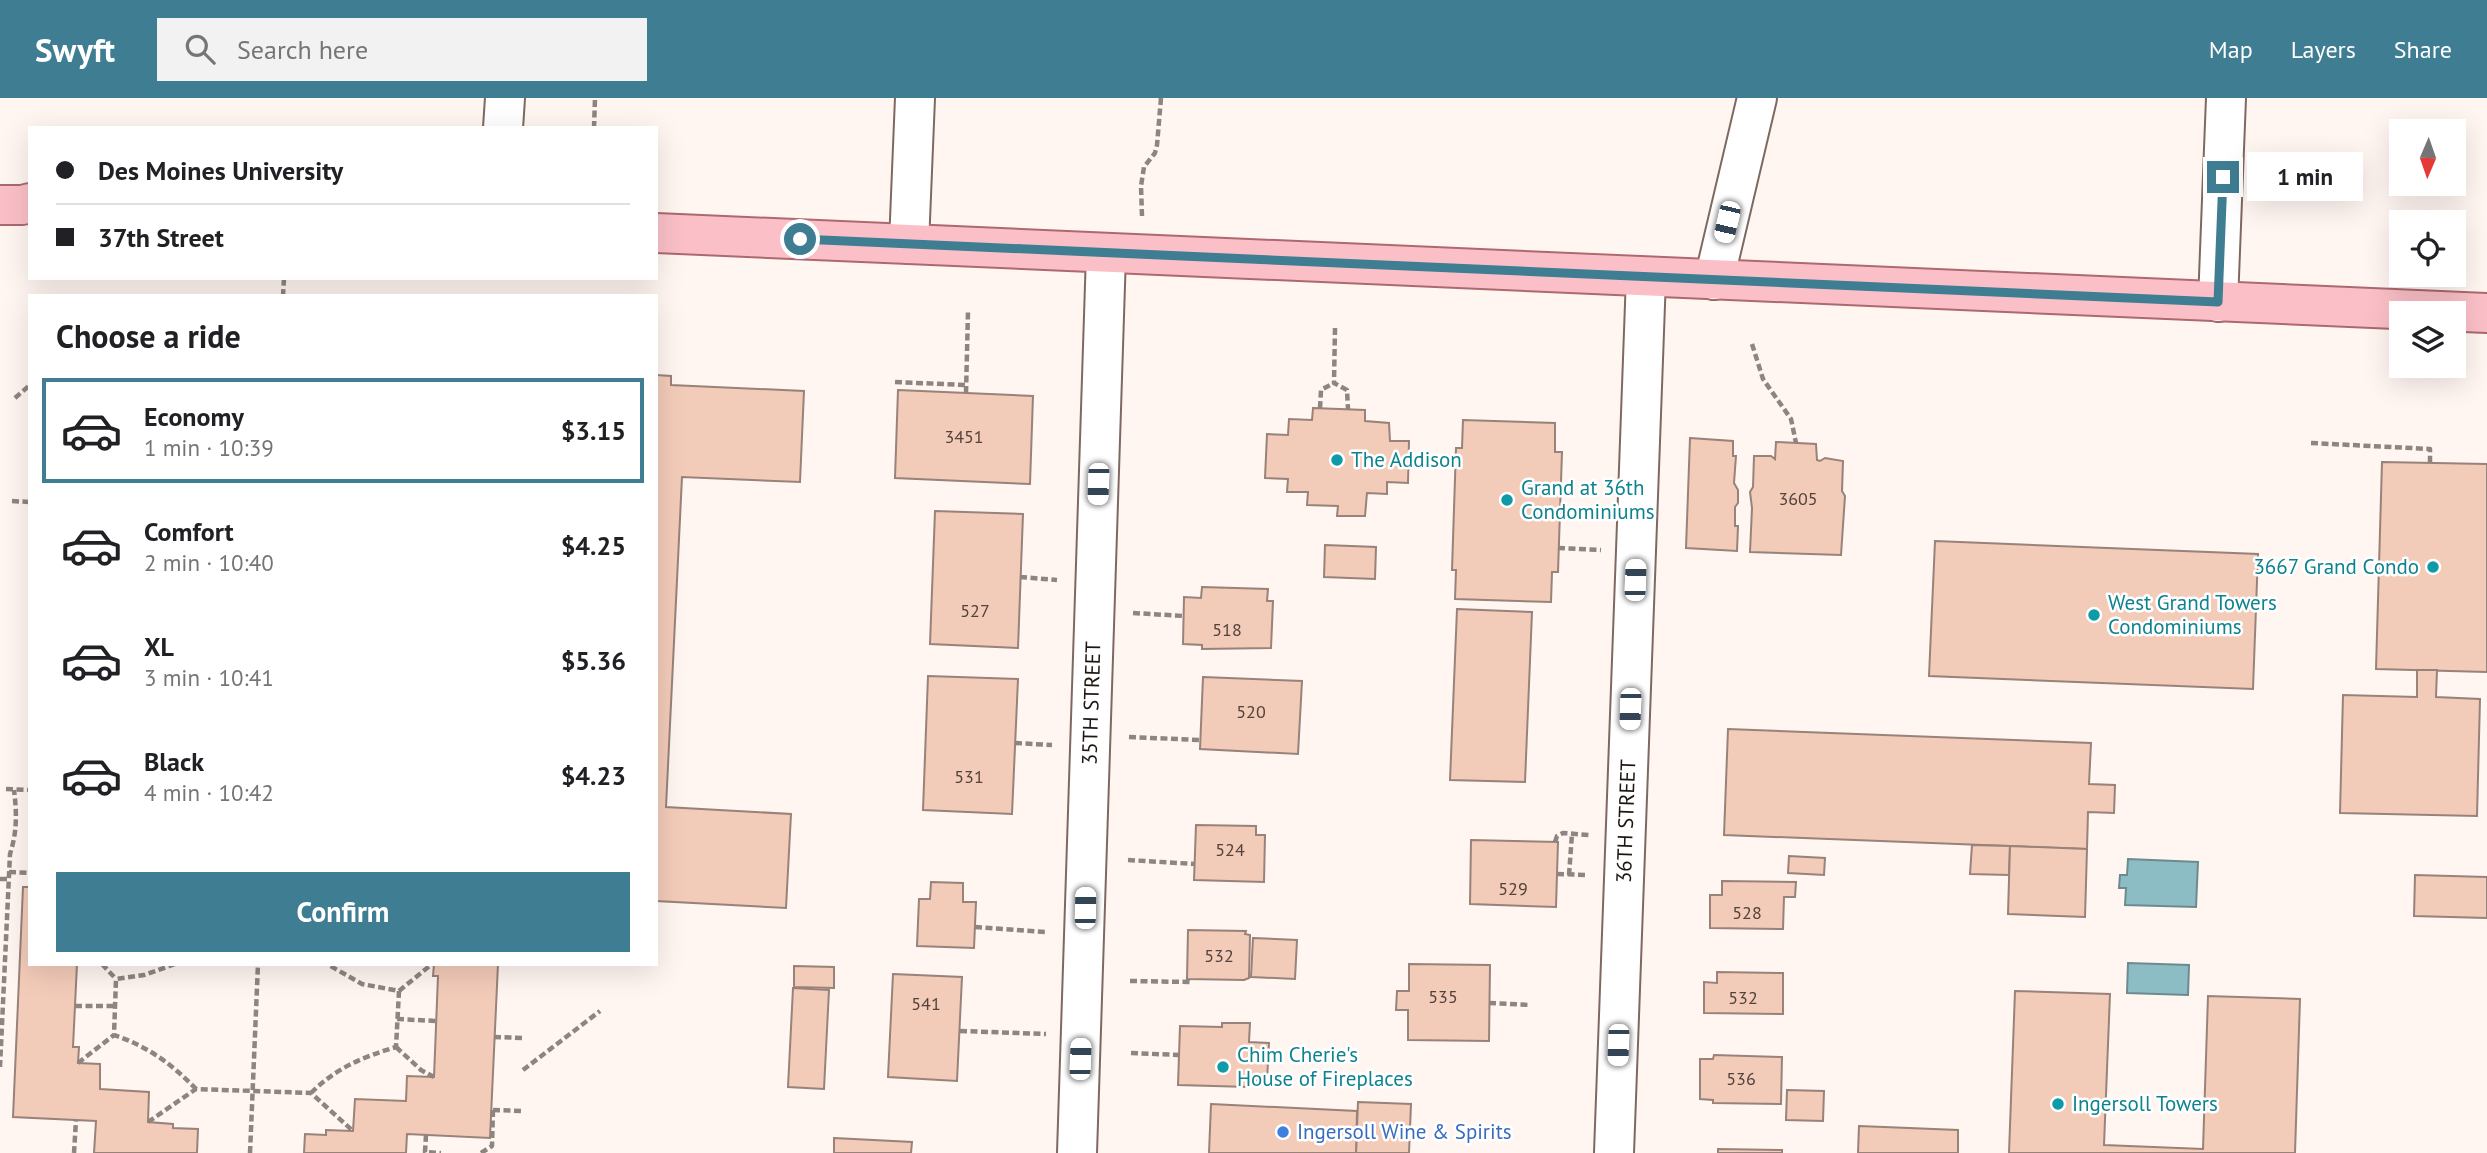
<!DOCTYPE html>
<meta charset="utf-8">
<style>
:root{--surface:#fff;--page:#f2f2f2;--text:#202124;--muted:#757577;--line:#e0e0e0;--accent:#3e7d92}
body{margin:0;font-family:"PT Sans",sans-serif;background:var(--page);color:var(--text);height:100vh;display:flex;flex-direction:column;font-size:26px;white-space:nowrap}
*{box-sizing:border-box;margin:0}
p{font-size:23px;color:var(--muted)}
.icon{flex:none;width:38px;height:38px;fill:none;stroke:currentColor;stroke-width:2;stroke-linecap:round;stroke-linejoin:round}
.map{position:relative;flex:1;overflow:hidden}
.side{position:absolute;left:28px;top:196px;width:630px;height:672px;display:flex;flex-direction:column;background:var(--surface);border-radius:0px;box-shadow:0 7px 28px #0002}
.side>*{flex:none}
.guide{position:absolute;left:28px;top:28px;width:630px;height:154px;border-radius:0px;box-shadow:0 7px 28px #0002;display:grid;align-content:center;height:154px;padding:0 28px;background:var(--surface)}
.needle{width:46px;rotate:182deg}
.tools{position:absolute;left:2389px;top:21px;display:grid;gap:14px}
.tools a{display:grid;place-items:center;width:77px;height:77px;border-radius:0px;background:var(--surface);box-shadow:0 7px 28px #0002;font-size:35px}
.end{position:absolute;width:32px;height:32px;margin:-16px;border:9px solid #3e7d92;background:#fff;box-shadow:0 0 0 4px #fff}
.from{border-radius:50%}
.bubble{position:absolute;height:49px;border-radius:0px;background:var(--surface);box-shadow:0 7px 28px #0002;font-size:23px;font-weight:700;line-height:49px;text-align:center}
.car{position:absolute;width:21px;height:42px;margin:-21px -10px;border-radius:9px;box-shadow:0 0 5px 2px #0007;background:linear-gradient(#fff 24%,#345 0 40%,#fff 0 76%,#345 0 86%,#fff 0)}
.guide b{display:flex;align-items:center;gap:24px;height:66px;font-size:26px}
.guide b+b{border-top:2px solid var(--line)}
.guide i{width:18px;height:18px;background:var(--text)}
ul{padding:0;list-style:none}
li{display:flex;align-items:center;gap:21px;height:105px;margin:0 14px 10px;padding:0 14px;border:4px solid transparent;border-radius:0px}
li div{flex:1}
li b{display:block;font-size:26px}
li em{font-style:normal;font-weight:700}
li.selected{border-color:var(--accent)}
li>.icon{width:63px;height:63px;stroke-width:1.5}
h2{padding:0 28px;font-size:32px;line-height:84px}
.primary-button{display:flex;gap:14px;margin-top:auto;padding:14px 28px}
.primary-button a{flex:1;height:80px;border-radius:0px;background:var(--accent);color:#fff;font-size:28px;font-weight:700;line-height:80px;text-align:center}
header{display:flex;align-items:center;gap:42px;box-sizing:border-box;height:98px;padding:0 35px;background:var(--accent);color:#fff}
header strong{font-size:33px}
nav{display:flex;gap:38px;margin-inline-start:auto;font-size:24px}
.search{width:490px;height:63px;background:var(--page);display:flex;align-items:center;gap:18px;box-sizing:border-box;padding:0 24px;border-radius:0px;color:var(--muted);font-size:26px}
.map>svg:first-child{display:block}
.water{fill:#8cbdc4;stroke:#6b8b8f;stroke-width:2}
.building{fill:#f3cbb9;stroke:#988279;stroke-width:2}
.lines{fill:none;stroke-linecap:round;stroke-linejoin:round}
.minor-casing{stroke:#7e6960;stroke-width:42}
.major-casing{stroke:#ac696f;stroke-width:42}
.path{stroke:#8e8581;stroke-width:4.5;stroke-dasharray:7 3.5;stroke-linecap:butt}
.minor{stroke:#fff;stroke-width:38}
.major{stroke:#fbc0c7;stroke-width:38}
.route{stroke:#3e7d92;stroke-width:9}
.culture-dot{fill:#0f9aa8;stroke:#fff;stroke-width:2.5}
.shop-dot{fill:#3f7fe0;stroke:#fff;stroke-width:2.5}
.labels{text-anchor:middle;stroke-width:5;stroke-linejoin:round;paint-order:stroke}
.number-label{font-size:18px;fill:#53433c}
.culture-label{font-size:21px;fill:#0d838f;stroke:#fff;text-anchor:start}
.street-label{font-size:21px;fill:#1e1612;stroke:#fff}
.shop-label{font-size:21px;fill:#366cbe;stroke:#fff;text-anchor:start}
</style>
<header>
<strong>Swyft</strong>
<div class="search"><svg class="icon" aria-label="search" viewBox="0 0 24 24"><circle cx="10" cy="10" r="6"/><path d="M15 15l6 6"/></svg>Search here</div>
<nav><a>Map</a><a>Layers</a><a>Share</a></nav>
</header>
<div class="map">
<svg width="2487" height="1055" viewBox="0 0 2487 1055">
<rect width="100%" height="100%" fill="#fff5f1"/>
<!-- water -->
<g class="water">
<polygon points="2128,761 2198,764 2196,809 2125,807 2126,790 2119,790 2120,777 2127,777"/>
<polygon points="2128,865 2189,867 2188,897 2127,895"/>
</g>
<!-- building -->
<g class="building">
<polygon points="656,277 671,278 671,287 804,293 800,384 682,379 666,709 791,716 786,810 656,803"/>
<polygon points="898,292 1033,298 1030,386 895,380"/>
<polygon points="1313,310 1365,312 1365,323 1389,325 1390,343 1409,343 1408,385 1387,384 1387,396 1367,395 1365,418 1337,418 1338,408 1307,407 1308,394 1287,394 1288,381 1265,380 1267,336 1288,337 1289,321 1312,322"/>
<polygon points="1463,322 1555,325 1555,354 1562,354 1558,474 1552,474 1551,504 1455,501 1456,472 1452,472 1456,350 1462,350"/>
<polygon points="1690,340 1733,343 1733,358 1736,358 1734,385 1738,392 1738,405 1735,409 1735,428 1738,428 1737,453 1686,450"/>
<polygon points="1776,344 1816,346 1817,362 1820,363 1825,360 1843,363 1842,393 1845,398 1841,457 1750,454 1752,410 1750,394 1753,389 1754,358 1771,358 1775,361"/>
<polygon points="2382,364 2487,366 2487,574 2376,571"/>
<polygon points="935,413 1023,416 1018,550 930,546"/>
<polygon points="1935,443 2258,456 2253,591 1929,578"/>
<polygon points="1325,447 1376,449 1375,481 1324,479"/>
<polygon points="1202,489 1268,491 1267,503 1273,503 1271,550 1202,551 1202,547 1183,546 1184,499 1201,500"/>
<polygon points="1457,511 1532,514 1525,684 1450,682"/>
<polygon points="2417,572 2437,572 2436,599 2480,601 2477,718 2340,715 2343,597 2417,599"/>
<polygon points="928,578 1018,581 1012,716 923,712"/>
<polygon points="1203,579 1302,583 1298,656 1200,651"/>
<polygon points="1728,631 2091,645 2089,686 2115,687 2114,715 2088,714 2087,751 1724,737"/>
<polygon points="1196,727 1256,728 1256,737 1265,737 1264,784 1194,782"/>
<polygon points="1471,742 1558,744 1556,809 1470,806"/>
<polygon points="1972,747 2010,748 2009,777 1970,776"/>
<polygon points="2010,748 2087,751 2085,819 2008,816"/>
<polygon points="1789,758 1825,760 1824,777 1788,775"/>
<polygon points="2415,777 2487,779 2487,820 2414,818"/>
<polygon points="1722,783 1796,784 1795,799 1784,799 1783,831 1710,830 1710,797 1722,797"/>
<polygon points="931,784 963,785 963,804 976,804 974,850 917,848 919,801 930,801"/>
<polygon points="23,789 30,789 30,866 77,866 73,949 79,949 78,965 100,966 100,991 149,994 148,1024 173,1026 173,1030 198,1031 197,1055 94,1055 96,1023 13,1019"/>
<polygon points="1188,832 1246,833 1245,836 1250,837 1249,880 1244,882 1187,881"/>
<polygon points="1253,840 1297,842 1295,881 1251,879"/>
<polygon points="434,866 498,866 490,1040 407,1036 406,1055 304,1055 305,1036 326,1037 326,1032 353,1033 355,1001 406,1003 407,978 434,979 438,878 433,878"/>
<polygon points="1409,866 1490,867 1489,943 1408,942 1408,912 1396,912 1397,893 1409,893"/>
<polygon points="794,868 834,869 834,890 794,889"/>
<polygon points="1717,874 1783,875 1783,916 1704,915 1704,884 1717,885"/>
<polygon points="893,876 962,879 957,983 888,979"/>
<polygon points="793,890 829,892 824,991 788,989"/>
<polygon points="2015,893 2110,896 2104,1047 2203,1051 2208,898 2300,901 2295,1055 2009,1055"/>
<polygon points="1222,925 1250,925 1249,944 1269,945 1267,983 1250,982 1249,989 1178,987 1180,928 1222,929"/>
<polygon points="1714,957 1782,959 1781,1006 1713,1005 1713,1002 1700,1001 1700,961 1713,961"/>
<polygon points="1787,992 1824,993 1823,1023 1786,1022"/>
<polygon points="1358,1004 1411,1006 1409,1055 1356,1055"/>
<polygon points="1211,1006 1357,1013 1356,1055 1209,1055"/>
<polygon points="1859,1028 1958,1032 1958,1055 1858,1055"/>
<polygon points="834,1040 912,1044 911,1055 834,1055"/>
<polygon points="1718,1051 1782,1052 1782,1055 1718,1055"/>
</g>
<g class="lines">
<!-- minor casing -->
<g class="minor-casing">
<g id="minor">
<polyline points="503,30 505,0"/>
<polyline points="909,146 915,0"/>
<polyline points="1714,182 1757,0"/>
<polyline points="2218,204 2226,0"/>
<path id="s1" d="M 1077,1055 L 1106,156"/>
<path id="s2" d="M 1614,1055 L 1646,179"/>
</g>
</g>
<!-- major casing -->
<g class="major-casing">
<g id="major">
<polyline points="0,107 22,107 30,105"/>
<polyline points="656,135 2487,215"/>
</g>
</g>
<!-- path -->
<g class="path">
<polyline points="594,30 595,0"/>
<polyline points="1142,118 1141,88 1144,69 1155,55 1157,47 1161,0"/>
<polyline points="283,198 284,180"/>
<polyline points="1335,230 1334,285 1347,292 1348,311"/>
<polyline points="1752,246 1763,281 1791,321 1796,345"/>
<polyline points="895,284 966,287"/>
<polyline points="966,295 968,213"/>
<polyline points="15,300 30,287"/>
<polyline points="1320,310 1321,292 1334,285"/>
<polyline points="2311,345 2430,351 2430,365"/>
<polyline points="12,403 30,404"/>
<polyline points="1558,450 1601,452"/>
<polyline points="1020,479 1057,482"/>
<polyline points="1133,515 1184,518"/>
<polyline points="1129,639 1200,642"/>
<polyline points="1015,645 1052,647"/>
<polyline points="6,691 30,692"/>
<polyline points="1555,744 1557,738 1563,735 1589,737"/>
<polyline points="1128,762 1195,766"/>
<polyline points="9,774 30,775"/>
<polyline points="1557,776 1588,777"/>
<polyline points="1569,777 1572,736"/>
<polyline points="0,781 9,781"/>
<polyline points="975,829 1046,834"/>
<polyline points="102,866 116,881"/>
<path d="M 175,866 L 144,877 L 116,881 L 114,937 C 147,948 172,966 196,991"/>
<polyline points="1130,883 1191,884 1190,882"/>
<polyline points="399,893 432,866"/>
<polyline points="1489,905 1530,907"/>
<polyline points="75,908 115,908"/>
<polyline points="397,921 436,923"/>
<polyline points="960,933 1046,936"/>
<polyline points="494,939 525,940"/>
<polyline points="396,949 421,972 434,979"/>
<polyline points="1131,955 1179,957"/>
<polyline points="78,965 114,937"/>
<path d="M 0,969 L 10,756 C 17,734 17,716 14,692"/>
<polyline points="523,972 600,913"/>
<path d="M 311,995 C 336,970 363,959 396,949 L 399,893 L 362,886 L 327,866"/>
<polyline points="493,1012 522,1013"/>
<polyline points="148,1024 196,991 311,995 353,1033"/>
<polyline points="426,1037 425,1054 441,1055"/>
<polyline points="74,1055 76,1022"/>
<polyline points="250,1055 258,866"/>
<polyline points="481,1055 492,1048 493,1012 491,1012"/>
</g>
<!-- minor -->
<use href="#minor" class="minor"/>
<!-- major -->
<use href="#major" class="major"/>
</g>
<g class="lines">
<!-- route -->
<polyline class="route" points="800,141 2218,204 2223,79"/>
</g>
<!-- markers -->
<g class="culture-dot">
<circle cx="1337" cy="362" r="7"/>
<circle cx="1507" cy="402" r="7"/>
<circle cx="2433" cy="469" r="7"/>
<circle cx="2094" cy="517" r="7"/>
<circle cx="1223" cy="969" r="7"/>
<circle cx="2058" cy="1006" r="7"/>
</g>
<circle class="shop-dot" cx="1283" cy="1034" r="7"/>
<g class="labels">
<!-- number labels -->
<g class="number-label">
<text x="964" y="345">3451</text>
<text x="1798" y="407">3605</text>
<text x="975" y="519">527</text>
<text x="1227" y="538">518</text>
<text x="1251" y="620">520</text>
<text x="969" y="685">531</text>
<text x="1230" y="758">524</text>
<text x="1513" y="797">529</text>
<text x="1747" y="821">528</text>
<text x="1219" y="864">532</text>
<text x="1443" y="905">535</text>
<text x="1743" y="906">532</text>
<text x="926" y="912">541</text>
<text x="1741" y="987">536</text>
</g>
<!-- culture labels -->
<g class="culture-label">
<text x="1351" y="369">The Addison</text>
<text x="1521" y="397">Grand at 36th<tspan x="1521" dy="24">Condominiums</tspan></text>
<text x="2419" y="476" text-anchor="end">3667 Grand Condo</text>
<text x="2108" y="512">West Grand Towers<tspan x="2108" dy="24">Condominiums</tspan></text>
<text x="1237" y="964">Chim Cherie's<tspan x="1237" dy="24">House of Fireplaces</tspan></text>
<text x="2072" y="1013">Ingersoll Towers</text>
</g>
<!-- street labels -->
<g class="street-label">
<text dy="7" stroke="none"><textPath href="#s1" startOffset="450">35TH STREET</textPath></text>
<text dy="7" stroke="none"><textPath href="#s2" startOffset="332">36TH STREET</textPath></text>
</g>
<!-- shop labels -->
<g class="shop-label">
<text x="1297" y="1041">Ingersoll Wine &amp; Spirits</text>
</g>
</g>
</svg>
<div class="tools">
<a><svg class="needle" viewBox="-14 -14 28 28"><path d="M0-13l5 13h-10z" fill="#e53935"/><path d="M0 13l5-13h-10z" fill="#757577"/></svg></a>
<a><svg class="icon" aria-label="locate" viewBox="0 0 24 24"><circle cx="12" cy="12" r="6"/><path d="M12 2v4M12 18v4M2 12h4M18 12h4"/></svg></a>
<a><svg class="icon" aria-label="layers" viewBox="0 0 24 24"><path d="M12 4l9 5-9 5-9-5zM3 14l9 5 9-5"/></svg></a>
</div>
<i class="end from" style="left:800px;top:141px"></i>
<i class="end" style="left:2223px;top:79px"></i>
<div class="bubble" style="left:2247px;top:54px;width:116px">1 min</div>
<i class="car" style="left:1727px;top:124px;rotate:193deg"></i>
<i class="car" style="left:1098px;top:386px;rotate:182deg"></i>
<i class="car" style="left:1635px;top:482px;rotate:2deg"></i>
<i class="car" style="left:1630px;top:611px;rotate:182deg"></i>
<i class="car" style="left:1085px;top:810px;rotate:1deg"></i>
<i class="car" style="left:1618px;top:947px;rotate:182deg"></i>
<i class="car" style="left:1080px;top:961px;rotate:2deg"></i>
<div class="guide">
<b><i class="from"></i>Des Moines University</b>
<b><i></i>37th Street</b>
</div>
<section class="side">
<h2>Choose a ride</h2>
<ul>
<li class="selected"><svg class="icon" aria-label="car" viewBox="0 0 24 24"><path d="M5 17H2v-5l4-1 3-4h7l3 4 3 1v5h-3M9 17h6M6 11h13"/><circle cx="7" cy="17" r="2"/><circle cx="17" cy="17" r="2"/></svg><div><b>Economy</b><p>1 min · 10:39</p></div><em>$3.15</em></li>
<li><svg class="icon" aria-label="car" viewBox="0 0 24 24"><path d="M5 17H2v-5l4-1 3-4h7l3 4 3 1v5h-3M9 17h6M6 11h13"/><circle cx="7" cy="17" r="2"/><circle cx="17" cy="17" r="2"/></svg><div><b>Comfort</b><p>2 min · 10:40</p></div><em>$4.25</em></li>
<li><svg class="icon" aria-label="car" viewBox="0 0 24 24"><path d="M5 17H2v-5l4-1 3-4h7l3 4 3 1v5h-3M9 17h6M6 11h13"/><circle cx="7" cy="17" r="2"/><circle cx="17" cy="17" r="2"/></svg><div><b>XL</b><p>3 min · 10:41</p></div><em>$5.36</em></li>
<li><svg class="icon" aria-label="car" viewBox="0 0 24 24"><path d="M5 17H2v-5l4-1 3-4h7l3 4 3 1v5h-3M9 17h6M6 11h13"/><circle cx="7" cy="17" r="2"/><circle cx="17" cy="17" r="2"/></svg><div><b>Black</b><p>4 min · 10:42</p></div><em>$4.23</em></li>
</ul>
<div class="primary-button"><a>Confirm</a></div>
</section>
</div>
